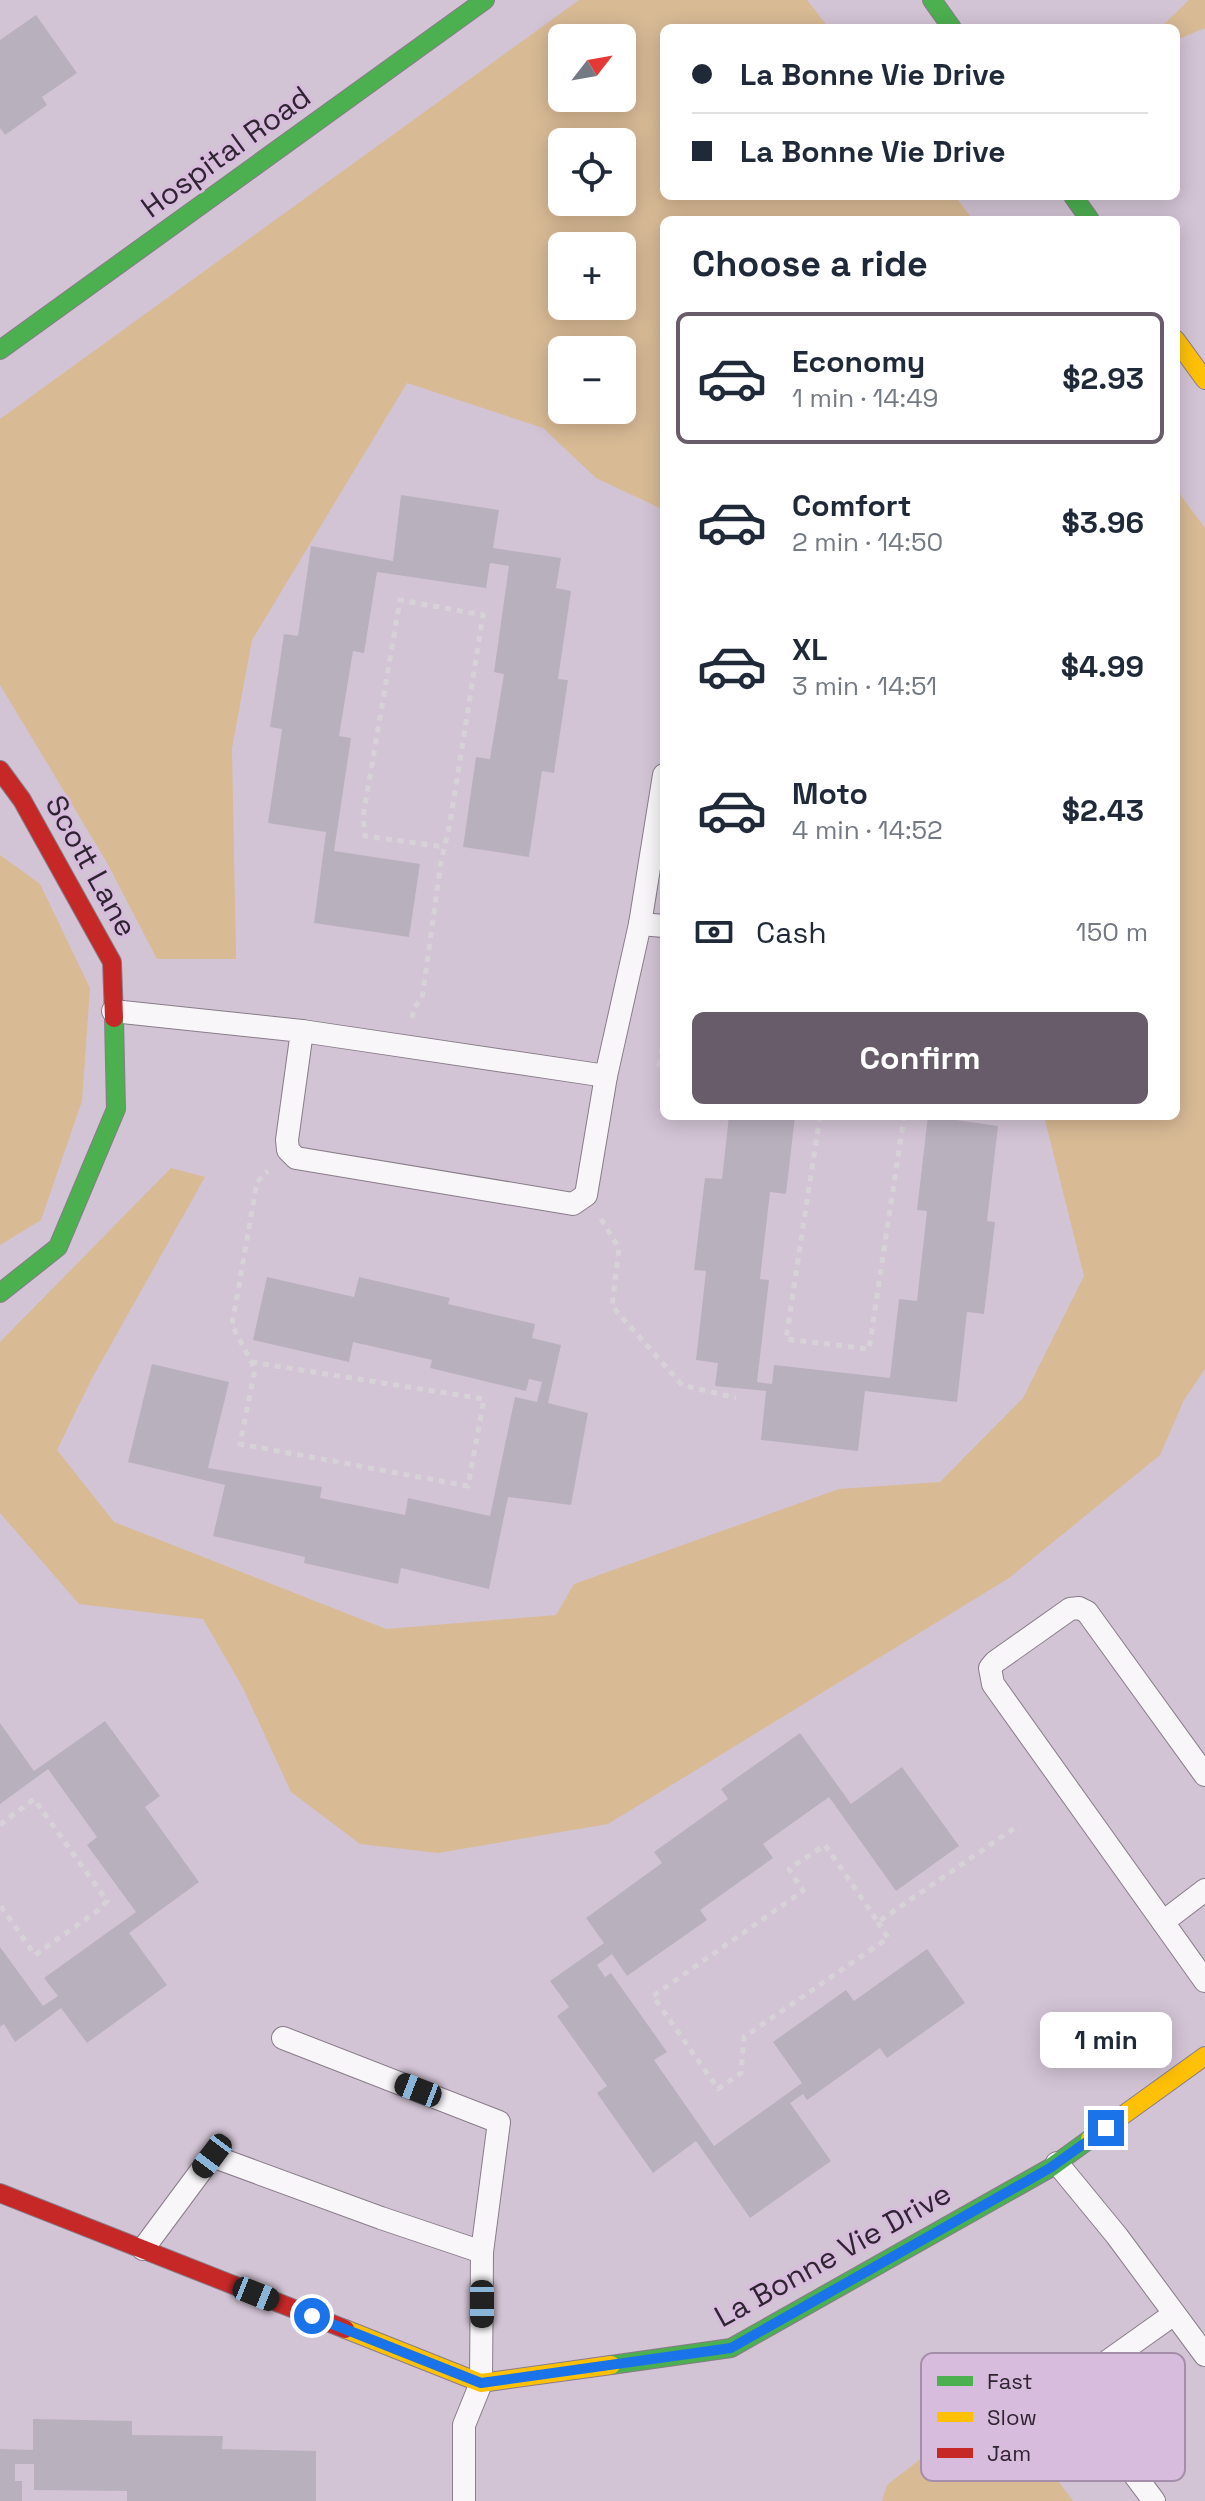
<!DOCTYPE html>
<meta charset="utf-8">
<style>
:root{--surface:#fff;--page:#f2f2f3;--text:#1f2937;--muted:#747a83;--line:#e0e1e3;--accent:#685c6a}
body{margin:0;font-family:"Space Grotesk",sans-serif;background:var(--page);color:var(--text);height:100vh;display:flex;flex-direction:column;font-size:30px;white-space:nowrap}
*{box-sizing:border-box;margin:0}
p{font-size:26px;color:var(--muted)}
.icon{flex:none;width:44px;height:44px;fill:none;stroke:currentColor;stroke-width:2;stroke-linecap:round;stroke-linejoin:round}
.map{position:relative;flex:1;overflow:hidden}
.details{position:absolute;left:660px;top:216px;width:520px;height:904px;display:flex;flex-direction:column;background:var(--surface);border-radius:12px;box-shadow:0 4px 20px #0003}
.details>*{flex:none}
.hud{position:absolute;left:660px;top:24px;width:520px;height:176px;border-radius:12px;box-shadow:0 4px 20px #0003;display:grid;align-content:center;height:176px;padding:0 32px;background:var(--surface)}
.needle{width:52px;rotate:59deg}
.buttons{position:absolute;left:548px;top:24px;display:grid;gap:16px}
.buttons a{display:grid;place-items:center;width:88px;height:88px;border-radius:12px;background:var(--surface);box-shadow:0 4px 20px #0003;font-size:40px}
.end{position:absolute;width:36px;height:36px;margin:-18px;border:10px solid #1a73e8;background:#fff;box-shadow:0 0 0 4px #fff}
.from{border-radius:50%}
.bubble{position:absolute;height:56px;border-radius:12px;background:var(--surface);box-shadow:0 4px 20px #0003;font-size:26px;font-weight:700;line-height:56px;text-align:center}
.car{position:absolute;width:24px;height:48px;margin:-24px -12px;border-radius:10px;box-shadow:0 0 6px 2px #0007;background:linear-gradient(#222 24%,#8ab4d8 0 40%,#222 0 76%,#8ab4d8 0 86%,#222 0)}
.hud b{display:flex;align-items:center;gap:28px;height:76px;font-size:30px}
.hud b+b{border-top:2px solid var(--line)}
.hud i{width:20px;height:20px;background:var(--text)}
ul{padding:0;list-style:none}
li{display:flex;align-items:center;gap:24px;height:132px;margin:0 16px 12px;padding:0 16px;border:4px solid transparent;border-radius:12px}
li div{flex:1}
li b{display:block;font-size:30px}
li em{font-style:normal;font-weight:700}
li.current{border-color:var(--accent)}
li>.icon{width:72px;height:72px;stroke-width:1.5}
h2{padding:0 32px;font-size:36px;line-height:96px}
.pay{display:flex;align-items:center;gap:20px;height:88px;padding:0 32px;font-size:30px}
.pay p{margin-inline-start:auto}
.action{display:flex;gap:16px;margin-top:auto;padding:16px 32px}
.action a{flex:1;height:92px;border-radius:12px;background:var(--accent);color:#fff;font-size:32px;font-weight:700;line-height:92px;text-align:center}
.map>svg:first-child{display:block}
.green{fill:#d8ba95;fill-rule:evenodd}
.building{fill:#b9b0be}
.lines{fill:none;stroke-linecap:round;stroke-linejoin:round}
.lane-casing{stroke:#887c89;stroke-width:24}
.fast-casing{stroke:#887c89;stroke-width:20}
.slow-casing{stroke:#887c89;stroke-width:20}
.jam-casing{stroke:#887c89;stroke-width:20}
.path{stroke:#d7d2d8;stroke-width:5;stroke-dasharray:6 6;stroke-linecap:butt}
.lane{stroke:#f8f6f9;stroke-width:22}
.fast{stroke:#4caf50;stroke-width:18}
.slow{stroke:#ffc107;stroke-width:18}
.jam{stroke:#c62828;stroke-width:18}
.route{stroke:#1a73e8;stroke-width:10}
.labels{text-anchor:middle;stroke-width:6;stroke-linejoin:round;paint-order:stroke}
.street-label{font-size:30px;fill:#2f2431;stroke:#d8bcdd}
.key{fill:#d8bcdd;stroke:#a58ea9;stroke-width:2}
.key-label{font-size:22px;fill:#2f2431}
</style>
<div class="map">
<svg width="1205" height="2501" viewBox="0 0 1205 2501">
<rect width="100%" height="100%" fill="#d3c4d5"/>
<!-- green -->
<g class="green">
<path d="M 579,0 L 807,0 L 829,28 L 664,28 L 664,196 L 955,196 L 973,220 L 664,220 L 664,510 L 596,478 L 543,428 L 407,383 L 252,640 L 232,748 L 236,959 L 157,959 L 106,861 L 0,685 L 0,419 ZM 562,38 L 622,38 L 622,98 L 562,98 ZM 562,142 L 622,142 L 622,202 L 562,202 ZM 562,246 L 622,246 L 622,306 L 562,306 ZM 562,350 L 622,350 L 622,410 L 562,410 Z"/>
<polygon points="1189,0 1205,0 1205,28 1176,40 1176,28 1160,28"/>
<polygon points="1176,489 1205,528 1205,1369 1184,1400 1160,1455 1009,1578 608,1824 438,1853 360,1844 291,1792 243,1688 203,1619 79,1604 0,1513 0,1342 171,1168 205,1177 91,1380 57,1450 114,1522 386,1629 556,1615 574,1584 839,1489 940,1482 1023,1398 1084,1276 1044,1116 1176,1116"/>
<polygon points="0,855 40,884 90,988 82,1101 41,1220 0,1245"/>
<polygon points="977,2415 1050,2470 1073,2501 882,2501 887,2485"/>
</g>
<!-- building -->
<g class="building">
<polygon points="36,15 77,73 42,97 47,105 5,135 0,128 0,40"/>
<polygon points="401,495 499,510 493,548 561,558 556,588 571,591 558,679 568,680 554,773 542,771 529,857 463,847 476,757 490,759 504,674 494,672 509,566 490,563 486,588 377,572 364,653 353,651 339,736 351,738 334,851 420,864 409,937 314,923 326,832 268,823 282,729 270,727 284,634 298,636 311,546 393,561"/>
<polygon points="729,1116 795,1116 786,1194 770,1192 760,1279 769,1280 757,1382 772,1384 774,1365 890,1378 899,1299 917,1301 927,1211 917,1210 928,1116 998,1126 987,1221 995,1222 984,1314 967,1312 957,1402 865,1391 858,1451 761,1440 766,1391 715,1386 718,1363 696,1360 706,1271 694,1270 705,1178 722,1179"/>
<polygon points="267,1277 354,1297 359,1277 450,1298 448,1304 535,1324 532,1338 561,1345 548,1403 588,1413 571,1505 508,1497 489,1589 401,1568 398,1584 304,1563 305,1557 213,1536 225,1485 128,1462 152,1364 229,1382 208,1468 322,1487 320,1498 405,1515 408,1498 490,1516 515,1397 537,1402 542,1382 529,1379 526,1391 430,1368 432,1360 353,1342 349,1362 253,1340"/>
<polygon points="105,1721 160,1796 145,1807 199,1882 129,1933 167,1985 87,2043 61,2008 15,2042 4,2024 0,2027 0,1947 43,2006 58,1996 44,1978 136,1912 87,1845 97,1837 48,1769 0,1804 0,1723 34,1771"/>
<polygon points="800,1733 851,1804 902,1767 959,1846 896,1891 829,1797 763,1844 773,1858 700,1910 707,1920 627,1976 612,1954 597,1965 605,1977 611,1973 667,2052 654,2060 714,2146 802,2083 773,2042 846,1990 854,2001 927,1949 965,2003 887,2058 880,2048 807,2100 803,2094 790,2103 831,2161 750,2218 696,2141 653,2173 597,2093 607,2086 557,2016 569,2007 550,1981 604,1943 586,1918 662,1863 654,1852 728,1799 721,1789"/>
<polygon points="33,2419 132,2421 132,2435 223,2436 222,2449 316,2451 316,2501 127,2501 127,2491 34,2490 34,2464 15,2464 15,2481 22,2481 22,2501 0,2501 0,2449 33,2450"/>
</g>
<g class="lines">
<!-- lane casing -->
<g class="lane-casing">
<g id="lane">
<polyline points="640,924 664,926"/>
<polyline points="113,1011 302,1031 287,1140 288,1150 296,1158 573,1204 586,1195 606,1076 640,924 664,775"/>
<polyline points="302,1031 606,1076"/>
<polyline points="1205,1775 1087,1612 1079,1608 1070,1609 995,1662 990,1668 993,1684 1205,1981"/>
<polyline points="1163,1922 1205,1890"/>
<polyline points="283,2038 499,2122 482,2252"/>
<polyline points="1057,2163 1117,2236 1205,2355"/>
<polyline points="143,2249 212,2156 381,2218 482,2252 481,2383 464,2425 464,2501"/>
<polyline points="1154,2501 1070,2388 1174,2314"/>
</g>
</g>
<!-- fast casing -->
<g class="fast-casing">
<g id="fast">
<polyline points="932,0 952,28"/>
<polyline points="1073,196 1090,220"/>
<polyline points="0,350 485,0"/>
<polyline points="0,1293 58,1247 116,1109 114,1018"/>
<polyline points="611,2365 731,2348 1050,2168 1090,2139"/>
</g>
</g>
<!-- slow casing -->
<g class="slow-casing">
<g id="slow">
<polyline points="1176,340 1205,380"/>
<polyline points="1090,2139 1205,2056"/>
<polyline points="345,2329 481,2383 611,2365"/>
</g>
</g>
<!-- jam casing -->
<g class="jam-casing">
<g id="jam">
<polyline points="0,770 22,800 112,962 114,1018"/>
<polyline points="0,2193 345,2329"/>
</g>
</g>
<!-- path -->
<g class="path">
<polyline points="412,1018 414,1007 422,999 441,862 450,823 483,615 400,600 363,817 365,836 445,847"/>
<polyline points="664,1036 659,1065 664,1066"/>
<polyline points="820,1116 786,1339 869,1349 904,1117 890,1116"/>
<polyline points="601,1219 619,1248 612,1306 682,1385 736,1398"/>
<polyline points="251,1362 484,1399 468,1486 240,1444 255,1369 232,1325 257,1182 268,1171"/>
<polyline points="0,1825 34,1799 107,1901 100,1909 35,1955 0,1905"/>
<polyline points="878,1922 888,1938 744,2037 741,2073 718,2089 653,1996 803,1891 789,1869 825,1845 878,1922 1019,1825"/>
</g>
<!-- lane -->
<use href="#lane" class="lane"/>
<!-- fast -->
<use href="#fast" class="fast"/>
<!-- slow -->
<use href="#slow" class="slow"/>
<!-- jam -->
<use href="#jam" class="jam"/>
</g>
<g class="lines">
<!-- route -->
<polyline class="route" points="312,2316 481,2383 731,2348 1050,2168 1106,2128"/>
</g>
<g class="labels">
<!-- street labels -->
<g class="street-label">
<text transform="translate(226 152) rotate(-36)" y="10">Hospital Road</text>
<text transform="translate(91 866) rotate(61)" y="10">Scott Lane</text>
<text transform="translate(833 2255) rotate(-29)" y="10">La Bonne Vie Drive</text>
</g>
</g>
<!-- legend -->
<rect x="921" y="2353" width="264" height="128" rx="12" class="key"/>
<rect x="937" y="2376" width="36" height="10" fill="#4caf50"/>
<rect x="937" y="2412" width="36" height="10" fill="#ffc107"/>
<rect x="937" y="2448" width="36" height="10" fill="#c62828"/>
<g class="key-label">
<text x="987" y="2389">Fast</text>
<text x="987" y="2425">Slow</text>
<text x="987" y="2461">Jam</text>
</g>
</svg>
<div class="buttons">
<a><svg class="needle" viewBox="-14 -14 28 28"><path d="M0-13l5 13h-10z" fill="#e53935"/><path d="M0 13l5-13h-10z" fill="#747a83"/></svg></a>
<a><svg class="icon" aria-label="locate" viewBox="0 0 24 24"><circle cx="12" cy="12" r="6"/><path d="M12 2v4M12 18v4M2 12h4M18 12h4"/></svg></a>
<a>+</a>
<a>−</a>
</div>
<i class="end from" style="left:312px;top:2316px"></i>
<i class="end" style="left:1106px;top:2128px"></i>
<div class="bubble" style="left:1040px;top:2012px;width:132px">1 min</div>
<i class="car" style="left:418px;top:2090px;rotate:291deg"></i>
<i class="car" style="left:212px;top:2156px;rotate:217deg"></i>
<i class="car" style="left:256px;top:2294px;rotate:112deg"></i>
<i class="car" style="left:482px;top:2304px;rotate:180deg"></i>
<div class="hud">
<b><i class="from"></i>La Bonne Vie Drive</b>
<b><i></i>La Bonne Vie Drive</b>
</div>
<section class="details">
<h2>Choose a ride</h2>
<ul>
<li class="current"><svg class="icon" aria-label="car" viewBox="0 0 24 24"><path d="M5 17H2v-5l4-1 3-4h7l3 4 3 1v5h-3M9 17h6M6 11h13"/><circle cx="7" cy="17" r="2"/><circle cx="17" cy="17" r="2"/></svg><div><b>Economy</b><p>1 min · 14:49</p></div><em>$2.93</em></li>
<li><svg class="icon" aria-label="car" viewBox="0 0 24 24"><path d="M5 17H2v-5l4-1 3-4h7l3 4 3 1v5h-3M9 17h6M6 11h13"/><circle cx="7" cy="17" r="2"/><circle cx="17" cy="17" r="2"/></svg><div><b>Comfort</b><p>2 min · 14:50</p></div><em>$3.96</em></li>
<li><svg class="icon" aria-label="car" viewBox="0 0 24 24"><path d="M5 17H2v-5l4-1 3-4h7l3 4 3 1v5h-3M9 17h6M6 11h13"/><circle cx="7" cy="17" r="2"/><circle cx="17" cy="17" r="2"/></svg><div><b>XL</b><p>3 min · 14:51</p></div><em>$4.99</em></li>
<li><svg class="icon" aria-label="car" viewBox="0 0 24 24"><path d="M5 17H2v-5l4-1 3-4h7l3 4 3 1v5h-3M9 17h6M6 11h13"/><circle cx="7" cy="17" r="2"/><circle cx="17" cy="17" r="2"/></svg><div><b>Moto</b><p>4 min · 14:52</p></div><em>$2.43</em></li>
</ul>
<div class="pay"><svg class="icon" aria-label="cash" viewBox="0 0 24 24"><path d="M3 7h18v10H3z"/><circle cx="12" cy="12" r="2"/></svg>Cash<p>150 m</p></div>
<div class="action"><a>Confirm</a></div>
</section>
</div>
